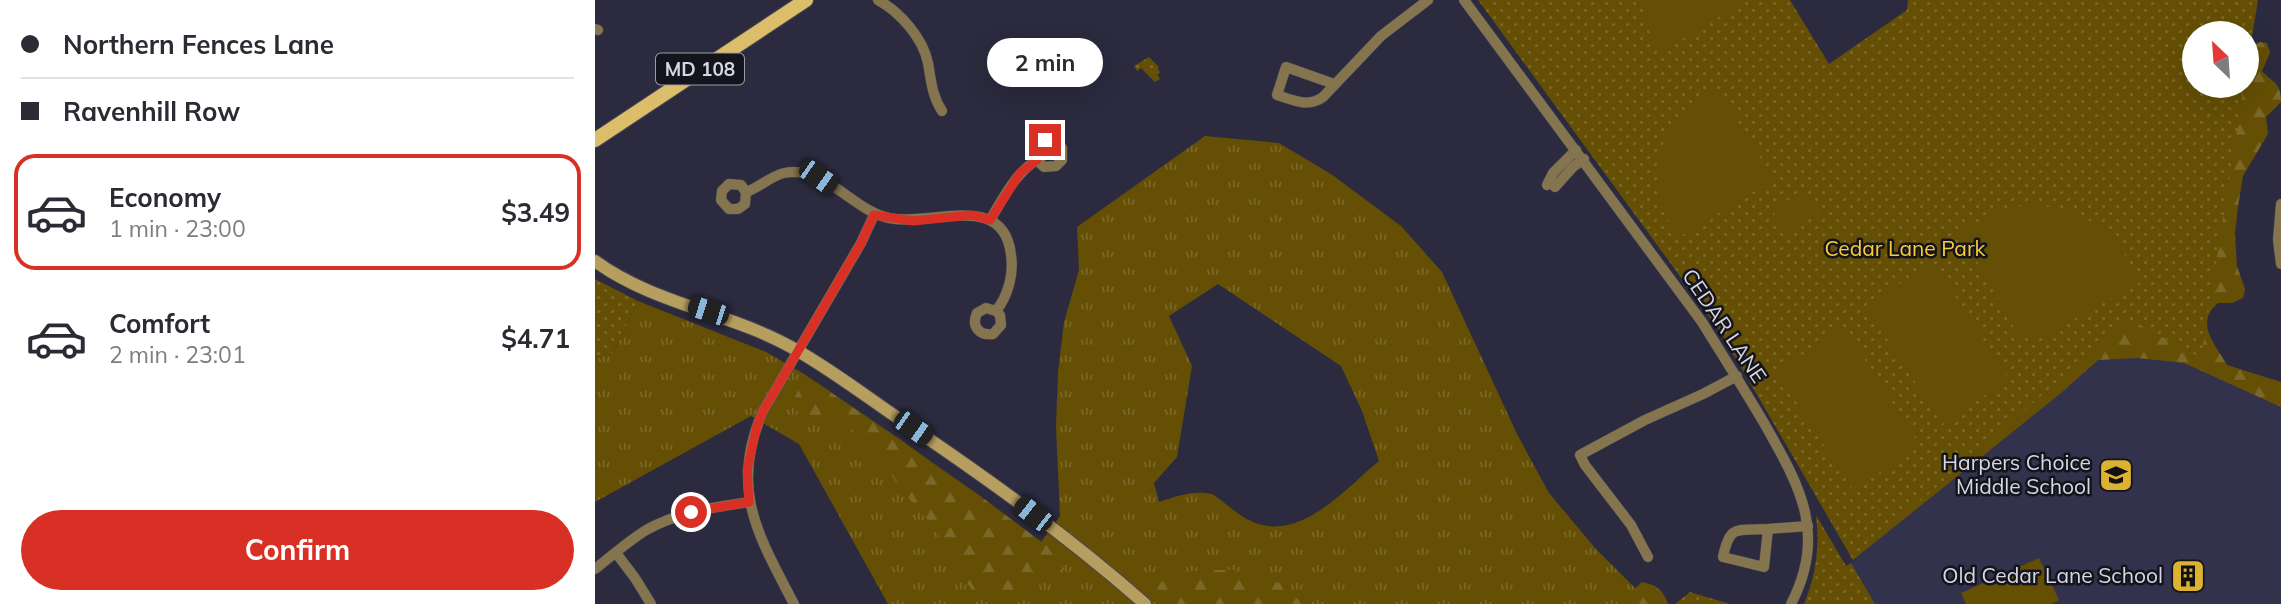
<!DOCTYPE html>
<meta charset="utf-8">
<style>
:root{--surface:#fff;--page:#f2f2f3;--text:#2b2b33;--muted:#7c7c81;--line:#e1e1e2;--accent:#d93025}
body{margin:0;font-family:Mulish,sans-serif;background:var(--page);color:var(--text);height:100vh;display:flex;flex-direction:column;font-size:26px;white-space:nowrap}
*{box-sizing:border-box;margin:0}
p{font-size:23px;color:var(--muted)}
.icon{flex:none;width:38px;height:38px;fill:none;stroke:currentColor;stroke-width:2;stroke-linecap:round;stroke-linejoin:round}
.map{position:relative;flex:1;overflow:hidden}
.panel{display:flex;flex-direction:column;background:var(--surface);width:595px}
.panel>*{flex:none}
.top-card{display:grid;align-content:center;height:154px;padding:0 21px;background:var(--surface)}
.needle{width:46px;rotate:335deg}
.tools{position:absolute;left:1587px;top:21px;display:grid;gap:14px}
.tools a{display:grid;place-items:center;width:77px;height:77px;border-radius:50%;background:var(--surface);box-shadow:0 7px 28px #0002;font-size:35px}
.end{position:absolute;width:32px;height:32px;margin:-16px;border:9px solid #d93025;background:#fff;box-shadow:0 0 0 4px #fff}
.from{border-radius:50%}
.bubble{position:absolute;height:49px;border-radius:24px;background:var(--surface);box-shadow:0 7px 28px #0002;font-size:23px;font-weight:700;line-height:49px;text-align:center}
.car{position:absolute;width:21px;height:42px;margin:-21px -10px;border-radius:9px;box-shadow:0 0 5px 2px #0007;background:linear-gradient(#222 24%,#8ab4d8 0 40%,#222 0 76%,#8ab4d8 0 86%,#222 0)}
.top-card b{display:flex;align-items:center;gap:24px;height:66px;font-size:26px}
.top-card b+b{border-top:2px solid var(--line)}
.top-card i{width:18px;height:18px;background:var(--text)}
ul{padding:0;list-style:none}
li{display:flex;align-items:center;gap:21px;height:116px;margin:0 14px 10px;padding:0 7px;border:4px solid transparent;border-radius:21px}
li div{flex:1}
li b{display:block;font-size:26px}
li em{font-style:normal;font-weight:700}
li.on{border-color:var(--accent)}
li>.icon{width:63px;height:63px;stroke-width:1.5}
.primary-button{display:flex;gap:14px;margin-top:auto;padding:14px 21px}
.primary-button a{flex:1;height:80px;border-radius:42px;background:var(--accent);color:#fff;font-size:28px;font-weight:700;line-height:80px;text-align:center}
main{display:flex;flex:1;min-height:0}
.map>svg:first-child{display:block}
.built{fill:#33324c}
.grass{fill:url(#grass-tufts);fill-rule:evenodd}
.forest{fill:url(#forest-firs)}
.park{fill:url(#park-dots)}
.pitch{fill:#654f05}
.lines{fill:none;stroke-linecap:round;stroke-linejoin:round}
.minor-casing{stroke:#474659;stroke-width:11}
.secondary-casing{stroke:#474659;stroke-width:14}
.primary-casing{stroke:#474659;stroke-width:16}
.minor{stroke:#84754e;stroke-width:10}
.secondary{stroke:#b69e5e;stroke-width:12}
.primary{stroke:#dcbd69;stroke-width:14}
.route{stroke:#d93025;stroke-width:9}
.labels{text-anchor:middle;stroke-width:5;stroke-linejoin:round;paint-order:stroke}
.shield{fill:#14141d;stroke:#9c9ca8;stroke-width:2}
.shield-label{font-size:19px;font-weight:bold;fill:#d7d7e4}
.park-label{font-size:21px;fill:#facb3b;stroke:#14141d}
.street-label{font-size:21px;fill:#d7d7e4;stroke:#14141d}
.poi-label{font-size:21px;fill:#d7d7e4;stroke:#14141d;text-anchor:end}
</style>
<main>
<section class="panel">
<div class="top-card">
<b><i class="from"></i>Northern Fences Lane</b>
<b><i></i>Ravenhill Row</b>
</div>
<ul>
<li class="on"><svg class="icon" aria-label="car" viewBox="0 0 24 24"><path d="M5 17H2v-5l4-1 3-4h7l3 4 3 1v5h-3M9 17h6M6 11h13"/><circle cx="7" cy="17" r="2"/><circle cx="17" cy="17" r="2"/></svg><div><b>Economy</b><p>1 min · 23:00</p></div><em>$3.49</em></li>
<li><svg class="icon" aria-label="car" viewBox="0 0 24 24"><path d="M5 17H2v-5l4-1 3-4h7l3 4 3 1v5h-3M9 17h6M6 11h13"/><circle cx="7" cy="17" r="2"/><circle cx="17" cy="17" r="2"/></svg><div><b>Comfort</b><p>2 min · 23:01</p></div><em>$4.71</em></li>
</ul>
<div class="primary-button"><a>Confirm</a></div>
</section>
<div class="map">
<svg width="1686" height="604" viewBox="0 0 1686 604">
<defs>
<pattern id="grass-tufts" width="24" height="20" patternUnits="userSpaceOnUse" patternTransform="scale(1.75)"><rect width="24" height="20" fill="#654f05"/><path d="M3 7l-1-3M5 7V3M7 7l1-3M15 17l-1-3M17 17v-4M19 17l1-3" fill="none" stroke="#7a6829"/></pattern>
<pattern id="forest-firs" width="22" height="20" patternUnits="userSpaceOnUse" patternTransform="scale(1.75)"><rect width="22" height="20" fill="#654f05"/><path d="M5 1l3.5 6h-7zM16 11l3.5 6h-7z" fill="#7a6829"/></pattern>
<pattern id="park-dots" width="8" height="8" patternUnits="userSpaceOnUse" patternTransform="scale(1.75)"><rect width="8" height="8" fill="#654f05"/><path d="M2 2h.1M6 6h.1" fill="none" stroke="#7a6829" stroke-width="1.8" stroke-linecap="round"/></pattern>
</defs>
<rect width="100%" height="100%" fill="#2b2a3e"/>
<!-- built -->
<polygon class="built" points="1535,319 1606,358 1686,390 1686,604 1280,604 1256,563"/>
<!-- grass -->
<path class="grass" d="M 610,136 L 684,143 L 736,174 L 806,226 L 847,272 L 922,434 L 954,493 L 1000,548 L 1056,604 L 293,604 L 204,444 L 156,416 L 0,502 L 0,359 L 18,353 L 43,301 L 171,352 L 209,374 L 306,440 L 446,542 L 465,516 L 461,427 L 463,372 L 469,322 L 484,270 L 482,227 ZM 623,284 L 746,366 L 767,411 L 784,461 C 750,489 706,542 658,522 C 643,516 630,502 617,494 C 598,490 582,496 564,502 L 559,483 L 582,457 L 597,366 L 574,316 Z"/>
<!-- forest -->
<g class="forest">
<path d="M 1665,42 L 1672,43 L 1675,53 L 1667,71 C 1679,84 1686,82 1686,102 L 1671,117 L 1673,134 L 1648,176 L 1643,207 L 1640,233 L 1642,266 L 1650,289 L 1648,298 L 1637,303 L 1623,303 C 1599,323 1620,344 1632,365 L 1686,382 L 1686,407 L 1589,363 L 1543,358 L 1503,360 L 1466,393 L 1258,560 L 1239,527 L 1283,492 L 1600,86 L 1652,86 L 1652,49 Z"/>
<polygon points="221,382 384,495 464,555 469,569 462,576 432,583 400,598 388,598 376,589 340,528 309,493 278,450 248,422 229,417 207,416 197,405 203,390"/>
<path d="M 609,570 L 638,570 L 661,579 L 686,583 L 708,604 L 567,604 L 559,596 C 568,570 585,573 609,570 Z"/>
<path d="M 1047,582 C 1062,585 1068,590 1073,604 L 1032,604 L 1036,592 Z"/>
</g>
<!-- park -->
<g class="park">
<polygon points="883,0 1195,0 1234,64 1312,10 1313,0 1663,0 1652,68 1652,33 1600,33 1600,86 1649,86 1606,358 1534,319 1258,560 1125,331"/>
<polygon points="554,57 564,67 563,69 565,72 562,74 565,79 560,82 546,68 542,71 539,66"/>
<polygon points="0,279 43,301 18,353 0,359"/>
<path d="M 1221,515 L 1251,566 L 1256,563 L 1280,604 L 1209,604 C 1221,575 1225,546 1221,515 Z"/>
<polygon points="1095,592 1135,604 1080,604"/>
</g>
<!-- pitch -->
<g class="pitch">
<polygon points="1046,0 1151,0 1065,53 1051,25"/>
<path d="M 1120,85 L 1175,174 L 1174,182 L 1083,238 C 1047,178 1060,122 1120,85 Z"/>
<polygon points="1208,191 1223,214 1192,233 1177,210"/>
<path d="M 1440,205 C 1492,210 1525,234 1544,283 L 1441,340 L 1424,336 L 1366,233 C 1389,216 1411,206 1440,205 Z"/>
<polygon points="1338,262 1414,379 1347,424 1271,306"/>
<polygon points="1249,327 1325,446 1258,490 1182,372"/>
<polygon points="1444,558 1464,600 1456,604 1371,604 1366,593"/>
</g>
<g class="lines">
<!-- minor casing -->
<g class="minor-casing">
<g id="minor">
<path d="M 283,0 C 305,12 328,38 333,63 C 336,80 337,96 347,111"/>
<path d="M 869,0 L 1107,322 C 1128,356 1149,389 1169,423 C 1204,485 1233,533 1196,604"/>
<polyline points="0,29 3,30"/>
<path d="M 739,84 L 691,67 L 682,95 C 698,100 713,108 728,97 L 786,36 L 833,0"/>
<polyline points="952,185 958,173 981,150"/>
<polyline points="960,187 978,167 989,159"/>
<path d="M 151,192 L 150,204 L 143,209 L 134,209 L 126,200 L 127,191 L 134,184 L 146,185 L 151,192 C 165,187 176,176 189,173 C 230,164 258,211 294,218 C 335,227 409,190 416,255 C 419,274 413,296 401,311 L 405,315 L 406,325 L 398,334 C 384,336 376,326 382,313 L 391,308 L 401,311"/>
<polyline points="1686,204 1683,240 1686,264"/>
<path d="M 395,220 C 408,199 420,173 442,160 L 449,167 L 461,166 L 467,160 L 467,148 L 460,141 L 450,140 L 441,148 L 442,160"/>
<path d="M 1173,529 C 1142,531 1135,523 1128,557 L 1169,567 L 1173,529 L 1213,526"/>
<polyline points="21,553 40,578 56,604"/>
<polyline points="1053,557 1036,525 990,465 985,455 1050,420 1108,394 1142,376"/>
<path d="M 0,569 C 17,556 34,540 53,529 C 84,512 120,507 154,502"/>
<path d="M 199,604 C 163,535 134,489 168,411 L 266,243 L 279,215"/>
</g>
</g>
<!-- secondary casing -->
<g class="secondary-casing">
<path id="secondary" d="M 0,261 C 60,305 139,313 203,351 C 236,370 268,394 300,416 C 386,474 472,535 550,604"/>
</g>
<!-- primary casing -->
<g class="primary-casing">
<polyline id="primary" points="0,140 211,0"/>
</g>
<!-- minor -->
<use href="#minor" class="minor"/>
<!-- secondary -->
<use href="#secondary" class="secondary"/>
<!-- primary -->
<use href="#primary" class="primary"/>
</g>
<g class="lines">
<!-- route -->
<polyline class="route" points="96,512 154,502 152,470 162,426 168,411 266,243 279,215 318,221 377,215 395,220 425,173 442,160 442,148 450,140"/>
</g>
<!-- icons -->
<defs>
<g id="school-square" transform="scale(1.75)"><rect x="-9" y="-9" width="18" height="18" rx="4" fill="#dcb233" stroke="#14141d"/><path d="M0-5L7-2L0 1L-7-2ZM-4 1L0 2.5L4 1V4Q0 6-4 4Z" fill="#111"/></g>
<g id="building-square" transform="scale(1.75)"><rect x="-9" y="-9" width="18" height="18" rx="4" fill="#dcb233" stroke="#14141d"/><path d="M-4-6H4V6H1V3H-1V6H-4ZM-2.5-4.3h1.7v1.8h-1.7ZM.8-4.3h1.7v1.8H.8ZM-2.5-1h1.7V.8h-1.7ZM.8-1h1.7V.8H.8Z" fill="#111"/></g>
</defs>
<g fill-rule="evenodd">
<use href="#school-square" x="1521" y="475"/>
<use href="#building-square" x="1593" y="576"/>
</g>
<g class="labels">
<!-- shield labels -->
<rect class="shield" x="61" y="53.5" width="88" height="31" rx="5"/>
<g class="shield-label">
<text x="105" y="76">MD 108</text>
</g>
<!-- park labels -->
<g class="park-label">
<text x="1310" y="256">Cedar Lane Park</text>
</g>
<!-- street labels -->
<g class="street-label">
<text transform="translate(1129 326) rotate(56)" y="7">CEDAR LANE</text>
</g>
<!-- poi labels -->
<g class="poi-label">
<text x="1496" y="470">Harpers Choice<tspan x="1496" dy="24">Middle School</tspan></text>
<text x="1568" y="583">Old Cedar Lane School</text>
</g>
</g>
</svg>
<div class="tools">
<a><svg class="needle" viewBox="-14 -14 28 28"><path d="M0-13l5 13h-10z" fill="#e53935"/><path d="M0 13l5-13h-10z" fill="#7c7c81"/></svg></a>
</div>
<i class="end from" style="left:96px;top:512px"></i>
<i class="end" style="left:450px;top:140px"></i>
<div class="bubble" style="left:392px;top:38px;width:116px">2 min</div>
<i class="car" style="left:223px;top:177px;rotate:125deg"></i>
<i class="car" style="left:113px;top:311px;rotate:288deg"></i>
<i class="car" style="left:318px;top:428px;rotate:125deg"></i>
<i class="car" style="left:438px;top:514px;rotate:308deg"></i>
</div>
</main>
